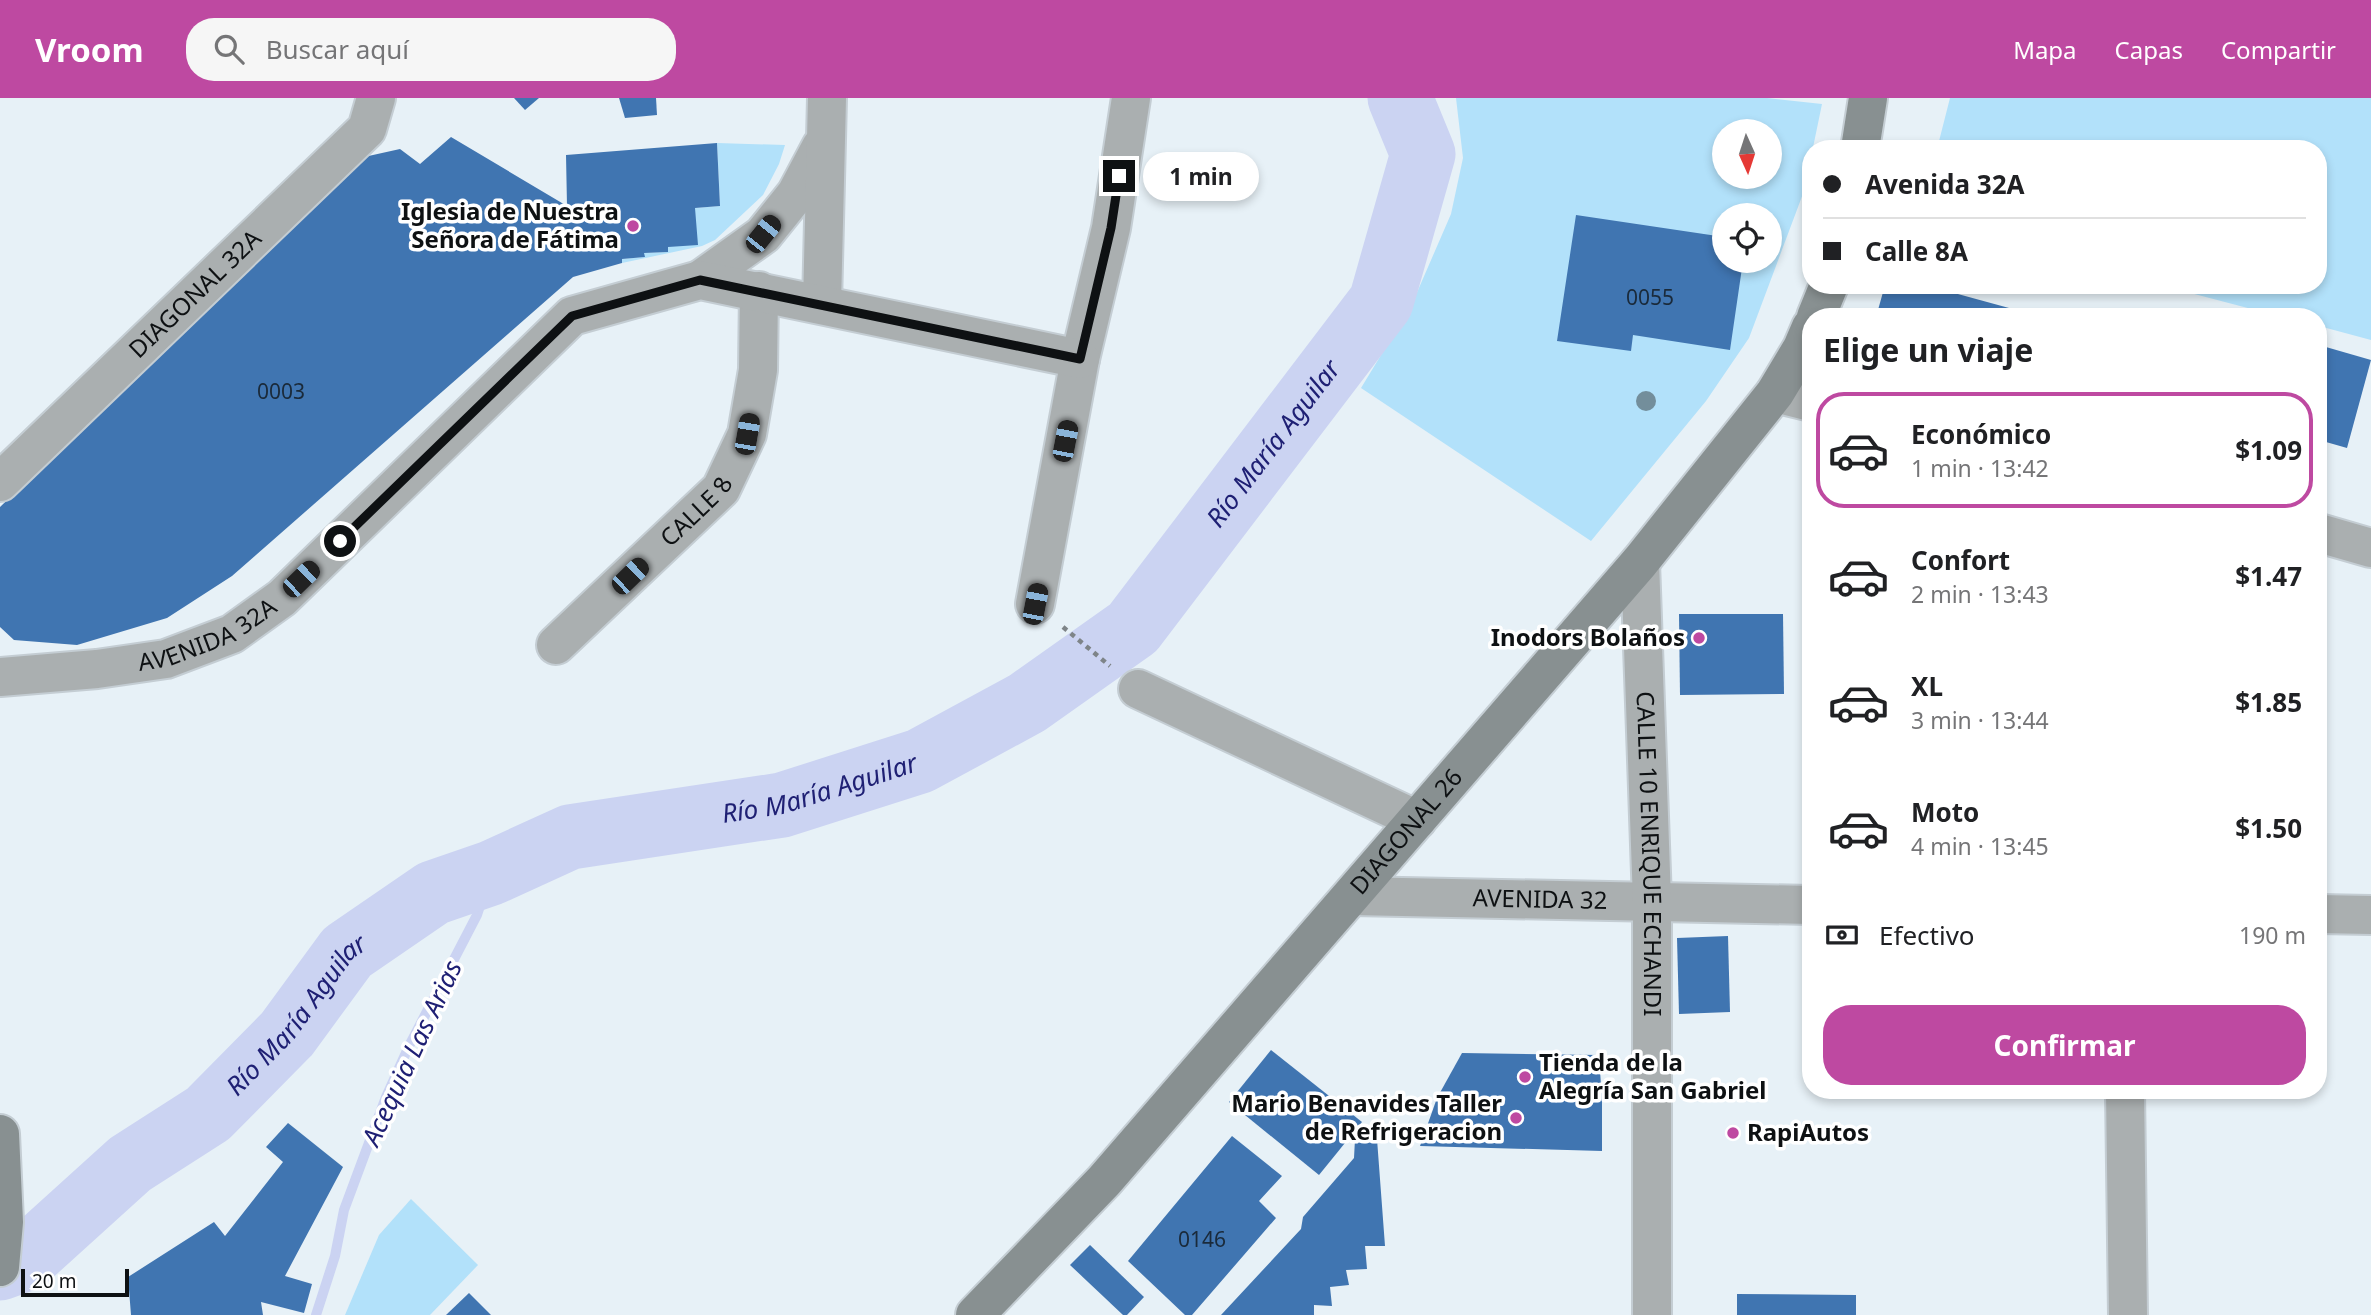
<!DOCTYPE html>
<html lang="es">
<meta charset="utf-8">
<style>
:root{--surface:#fff;--page:#f6f6f6;--text:#202124;--muted:#757577;--line:#e0e0e0;--accent:#be49a1}
body{margin:0;font-family:"Noto Sans",sans-serif;background:var(--page);color:var(--text);height:100vh;display:flex;flex-direction:column;font-size:26px;white-space:nowrap}
*{box-sizing:border-box;margin:0}
p{font-size:23px;color:var(--muted)}
.icon{flex:none;width:38px;height:38px;fill:none;stroke:currentColor;stroke-width:2;stroke-linecap:round;stroke-linejoin:round}
.map{position:relative;flex:1;overflow:hidden}
.details{position:absolute;left:1802px;top:210px;width:525px;height:791px;display:flex;flex-direction:column;background:var(--surface);border-radius:28px;box-shadow:0 4px 10px #0003}
.details>*{flex:none}
.top-card{position:absolute;left:1802px;top:42px;width:525px;height:154px;border-radius:28px;box-shadow:0 4px 10px #0003;display:grid;align-content:center;height:154px;padding:0 21px;background:var(--surface)}
.needle{width:46px;rotate:177deg}
.fabs{position:absolute;left:1712px;top:21px;display:grid;gap:14px}
.fabs a{display:grid;place-items:center;width:70px;height:70px;border-radius:50%;background:var(--surface);box-shadow:0 4px 10px #0003;font-size:35px}
.scale{position:absolute;left:21px;bottom:18px;width:108px;box-sizing:border-box;padding-left:7px;border:4px solid #0e1113;border-top:0;font-size:19px;line-height:24px;white-space:nowrap;color:#0e1113;-webkit-text-stroke:5px #fff;paint-order:stroke}
.end{position:absolute;width:32px;height:32px;margin:-16px;border:9px solid #0e1113;background:#fff;box-shadow:0 0 0 4px #fff}
.from{border-radius:50%}
.bubble{position:absolute;height:49px;border-radius:24px;background:var(--surface);box-shadow:0 4px 10px #0003;font-size:23px;font-weight:700;line-height:49px;text-align:center}
.car{position:absolute;width:21px;height:42px;margin:-21px -10px;border-radius:9px;box-shadow:0 0 5px 2px #0007;background:linear-gradient(#222 24%,#8ab4d8 0 40%,#222 0 76%,#8ab4d8 0 86%,#222 0)}
.top-card b{display:flex;align-items:center;gap:24px;height:66px;font-size:26px}
.top-card b+b{border-top:2px solid var(--line)}
.top-card i{width:18px;height:18px;background:var(--text)}
ul{padding:0;list-style:none}
li{display:flex;align-items:center;gap:21px;height:116px;margin:0 14px 10px;padding:0 7px;border:4px solid transparent;border-radius:28px}
li div{flex:1}
li b{display:block;font-size:26px}
li em{font-style:normal;font-weight:700}
li.current{border-color:var(--accent)}
li>.icon{width:63px;height:63px;stroke-width:1.5}
h2{padding:0 21px;font-size:32px;line-height:84px}
.pay{display:flex;align-items:center;gap:18px;height:77px;padding:0 21px;font-size:26px}
.pay p{margin-inline-start:auto}
.primary-button{display:flex;gap:14px;margin-top:auto;padding:14px 21px}
.primary-button a{flex:1;height:80px;border-radius:28px;background:var(--accent);color:#fff;font-size:28px;font-weight:700;line-height:80px;text-align:center}
header{display:flex;align-items:center;gap:42px;box-sizing:border-box;height:98px;padding:0 35px;background:var(--accent);color:#fff}
header strong{font-size:33px}
nav{display:flex;gap:38px;margin-inline-start:auto;font-size:24px}
.search{width:490px;height:63px;background:var(--page);display:flex;align-items:center;gap:18px;box-sizing:border-box;padding:0 24px;border-radius:28px;color:var(--muted);font-size:26px}
.map>svg:first-child{display:block}
.green{fill:#b2e1fa;fill-rule:evenodd}
.lines{fill:none;stroke-linecap:round;stroke-linejoin:round}
.stream{stroke:#cbd3f2;stroke-width:10}
.river{stroke:#cbd3f2;stroke-width:65}
.building{fill:#4075b1}
.minor-casing{stroke:#c4cdd3;stroke-width:42}
.tertiary-casing{stroke:#c4cdd3;stroke-width:42}
.secondary-casing{stroke:#c4cdd3;stroke-width:42}
.path{stroke:#7e8488;stroke-width:4.5;stroke-dasharray:5 5;stroke-linecap:butt}
.minor{stroke:#aaafb0;stroke-width:38}
.tertiary{stroke:#aaafb0;stroke-width:38}
.secondary{stroke:#889091;stroke-width:38}
.tree{fill:#738e9b}
.route{stroke:#0e1113;stroke-width:9}
.poi-dot{fill:#be49a1;stroke:#fff;stroke-width:2.5}
.labels{text-anchor:middle;stroke-width:7;stroke-linejoin:round;paint-order:stroke}
.number-label{font-size:21px;fill:#1a2a3a}
.poi-label{font-size:24px;font-weight:bold;fill:#0e1113;stroke:#fff;text-anchor:end}
.street-label{font-size:24px;fill:#0e1113;stroke:#fff}
.water-label{font-size:26px;font-style:italic;fill:#1f2074;stroke:#fff}
</style>
<header>
<strong>Vroom</strong>
<div class="search"><svg class="icon" aria-label="search" viewBox="0 0 24 24"><circle cx="10" cy="10" r="6"/><path d="M15 15l6 6"/></svg>Buscar aquí</div>
<nav><a>Mapa</a><a>Capas</a><a>Compartir</a></nav>
</header>
<div class="map">
<svg width="2371" height="1217" viewBox="0 0 2371 1217">
<rect width="100%" height="100%" fill="#e7f1f7"/>
<!-- green -->
<g class="green">
<path d="M 1456,0 L 1767,0 L 1822,6 L 1804,93 L 1749,240 L 1706,303 L 1591,443 L 1361,290 L 1412,206 L 1451,116 L 1463,60 ZM 1724,33 L 1769,33 L 1769,79 L 1724,79 ZM 1724,117 L 1769,117 L 1769,163 L 1724,163 Z"/>
<polygon points="1950,0 2371,0 2371,242 2319,228 2319,219 2282,219 2160,187 2319,187 2319,51 1937,51"/>
<polygon points="717,45 785,47 779,66 763,97 715,142 702,148 622,165 622,161 644,159 644,155 667,154 668,149 695,110 720,108"/>
<polygon points="411,1101 478,1167 430,1217 345,1217 379,1137"/>
</g>
<g class="lines">
<!-- stream -->
<polyline class="stream" points="316,1217 335,1158 344,1112 386,999 409,948 477,817 491,775"/>
<!-- river -->
<path class="river" id="s1" d="M 0,1170 L 25,1161 L 130,1066 L 208,1016 L 287,936 L 347,854 L 433,795 L 491,775 L 570,739 L 782,707 L 920,663 L 1027,605 L 1133,530 L 1381,204 L 1423,56 L 1400,0"/>
</g>
<!-- building -->
<g class="building">
<polygon points="514,0 539,0 525,12"/>
<polygon points="619,0 656,0 657,17 625,20"/>
<polygon points="451,39 567,108 566,57 717,45 720,108 695,110 698,147 668,149 668,154 644,155 645,159 622,161 622,165 573,179 232,478 167,520 77,547 14,542 0,529 0,409 364,59 400,51 420,66"/>
<polygon points="1576,117 1724,139 1724,163 1743,163 1730,252 1633,237 1631,253 1557,243"/>
<polygon points="1885,187 1925,187 2020,213 2019,219 1876,219"/>
<polygon points="2319,247 2371,262 2347,350 2319,342"/>
<polygon points="1679,516 1783,516 1784,596 1680,597"/>
<polygon points="1728,838 1730,914 1679,916 1677,840"/>
<polygon points="1271,952 1362,1024 1319,1077 1229,1004"/>
<polygon points="1462,955 1599,957 1602,1003 1602,1053 1420,1048 1437,1000"/>
<polygon points="288,1025 343,1069 285,1178 312,1186 304,1215 261,1204 263,1217 131,1217 128,1179 214,1124 225,1138 283,1064 266,1049"/>
<polygon points="1232,1038 1282,1078 1259,1103 1276,1120 1192,1217 1185,1217 1128,1163"/>
<polygon points="1355,1041 1377,1041 1385,1148 1365,1148 1367,1171 1346,1172 1349,1187 1330,1189 1332,1208 1314,1207 1314,1217 1221,1217 1301,1131 1303,1119 1354,1060"/>
<polygon points="1090,1147 1144,1199 1127,1217 1123,1217 1070,1167"/>
<polygon points="469,1195 491,1217 446,1217"/>
<polygon points="1737,1196 1856,1197 1856,1217 1737,1217"/>
</g>
<g class="lines">
<!-- minor casing -->
<g class="minor-casing">
<g id="minor">
<polyline points="700,182 763,137 796,96 821,49"/>
<polyline points="822,206 827,0"/>
<path id="s2" d="M 0,384 L 367,31 L 376,0"/>
<polyline points="2319,435 2371,450"/>
<polyline points="1035,506 1080,261 1111,130 1131,0"/>
<path id="s3" d="M 556,547 L 721,391 L 747,336 L 758,272 L 759,193"/>
<path id="s4" d="M 0,579 L 97,571 L 166,561 L 232,536 L 282,500 L 572,218 L 700,182 L 1080,261"/>
<polyline points="1138,591 1417,722"/>
<path id="s5" d="M 1353,798 L 1811,807"/>
<polyline points="2319,816 2371,817"/>
</g>
</g>
<!-- tertiary casing -->
<g class="tertiary-casing">
<g id="tertiary">
<polyline points="1775,295 1811,304"/>
<path id="s6" d="M 1640,464 L 1652,803 L 1652,1217"/>
<polyline points="2125,992 2128,1217"/>
</g>
</g>
<!-- secondary casing -->
<g class="secondary-casing">
<g id="secondary">
<polyline points="1860,51 1868,0"/>
<polyline points="1816,219 1829,187"/>
<polyline points="0,1036 4,1124 0,1169"/>
<path id="s7" d="M 975,1217 L 1104,1083 L 1640,464 L 1775,295 L 1802,250 L 1811,229"/>
</g>
</g>
<!-- path -->
<polyline class="path" points="1063,529 1110,568"/>
<!-- minor -->
<use href="#minor" class="minor"/>
<!-- tertiary -->
<use href="#tertiary" class="tertiary"/>
<!-- secondary -->
<use href="#secondary" class="secondary"/>
</g>
<!-- trees -->
<circle class="tree" cx="1646" cy="303" r="10"/>
<g class="lines">
<!-- route -->
<polyline class="route" points="340,443 572,218 700,182 1080,261 1111,130 1119,78"/>
</g>
<!-- markers -->
<g class="poi-dot">
<circle cx="633" cy="128" r="7"/>
<circle cx="1699" cy="540" r="7"/>
<circle cx="1525" cy="979" r="7"/>
<circle cx="1516" cy="1020" r="7"/>
<circle cx="1733" cy="1035" r="7"/>
</g>
<g class="labels">
<!-- number labels -->
<g class="number-label">
<text x="1650" y="207">0055</text>
<text x="281" y="301">0003</text>
<text x="1202" y="1149">0146</text>
</g>
<!-- poi labels -->
<g class="poi-label">
<text x="619" y="122">Iglesia de Nuestra<tspan x="619" dy="28">Señora de Fátima</tspan></text>
<text x="1685" y="548">Inodors Bolaños</text>
<text x="1539" y="973" text-anchor="start">Tienda de la<tspan x="1539" dy="28">Alegría San Gabriel</tspan></text>
<text x="1502" y="1014">Mario Benavides Taller<tspan x="1502" dy="28">de Refrigeracion</tspan></text>
<text x="1747" y="1043" text-anchor="start">RapiAutos</text>
</g>
<!-- street labels -->
<g class="street-label">
<text dy="8" stroke="none"><textPath href="#s2" startOffset="271">DIAGONAL 32A</textPath></text>
<text dy="8" stroke="none"><textPath href="#s3" startOffset="194">CALLE 8</textPath></text>
<text dy="8" stroke="none"><textPath href="#s4" startOffset="214">AVENIDA 32A</textPath></text>
<text dy="8" stroke="none"><textPath href="#s7" startOffset="648">DIAGONAL 26</textPath></text>
<text dy="8" stroke="none"><textPath href="#s6" startOffset="292">CALLE 10 ENRIQUE ECHANDI</textPath></text>
<text dy="8" stroke="none"><textPath href="#s5" startOffset="187">AVENIDA 32</textPath></text>
</g>
<!-- water labels -->
<g class="water-label">
<text dy="9" stroke="none"><textPath href="#s1" startOffset="1570">Río María Aguilar</textPath></text>
<text dy="9" stroke="none"><textPath href="#s1" startOffset="982">Río María Aguilar</textPath></text>
<text dy="9" stroke="none"><textPath href="#s1" startOffset="394">Río María Aguilar</textPath></text>
<text transform="translate(412 955) rotate(-65)" y="9">Acequia Las Arias</text>
</g>
</g>
</svg>
<div class="fabs">
<a><svg class="needle" viewBox="-14 -14 28 28"><path d="M0-13l5 13h-10z" fill="#e53935"/><path d="M0 13l5-13h-10z" fill="#757577"/></svg></a>
<a><svg class="icon" aria-label="locate" viewBox="0 0 24 24"><circle cx="12" cy="12" r="6"/><path d="M12 2v4M12 18v4M2 12h4M18 12h4"/></svg></a>
</div>
<div class="scale">20 m</div>
<i class="end from" style="left:340px;top:443px"></i>
<i class="end" style="left:1119px;top:78px"></i>
<div class="bubble" style="left:1143px;top:54px;width:116px">1 min</div>
<i class="car" style="left:763px;top:136px;rotate:39deg"></i>
<i class="car" style="left:747px;top:336px;rotate:10deg"></i>
<i class="car" style="left:1065px;top:343px;rotate:11deg"></i>
<i class="car" style="left:630px;top:478px;rotate:46deg"></i>
<i class="car" style="left:301px;top:481px;rotate:46deg"></i>
<i class="car" style="left:1035px;top:506px;rotate:11deg"></i>
<div class="top-card">
<b><i class="from"></i>Avenida 32A</b>
<b><i></i>Calle 8A</b>
</div>
<section class="details">
<h2>Elige un viaje</h2>
<ul>
<li class="current"><svg class="icon" aria-label="car" viewBox="0 0 24 24"><path d="M5 17H2v-5l4-1 3-4h7l3 4 3 1v5h-3M9 17h6M6 11h13"/><circle cx="7" cy="17" r="2"/><circle cx="17" cy="17" r="2"/></svg><div><b>Económico</b><p>1 min · 13:42</p></div><em>$1.09</em></li>
<li><svg class="icon" aria-label="car" viewBox="0 0 24 24"><path d="M5 17H2v-5l4-1 3-4h7l3 4 3 1v5h-3M9 17h6M6 11h13"/><circle cx="7" cy="17" r="2"/><circle cx="17" cy="17" r="2"/></svg><div><b>Confort</b><p>2 min · 13:43</p></div><em>$1.47</em></li>
<li><svg class="icon" aria-label="car" viewBox="0 0 24 24"><path d="M5 17H2v-5l4-1 3-4h7l3 4 3 1v5h-3M9 17h6M6 11h13"/><circle cx="7" cy="17" r="2"/><circle cx="17" cy="17" r="2"/></svg><div><b>XL</b><p>3 min · 13:44</p></div><em>$1.85</em></li>
<li><svg class="icon" aria-label="car" viewBox="0 0 24 24"><path d="M5 17H2v-5l4-1 3-4h7l3 4 3 1v5h-3M9 17h6M6 11h13"/><circle cx="7" cy="17" r="2"/><circle cx="17" cy="17" r="2"/></svg><div><b>Moto</b><p>4 min · 13:45</p></div><em>$1.50</em></li>
</ul>
<div class="pay"><svg class="icon" aria-label="cash" viewBox="0 0 24 24"><path d="M3 7h18v10H3z"/><circle cx="12" cy="12" r="2"/></svg>Efectivo<p>190 m</p></div>
<div class="primary-button"><a>Confirmar</a></div>
</section>
</div>
